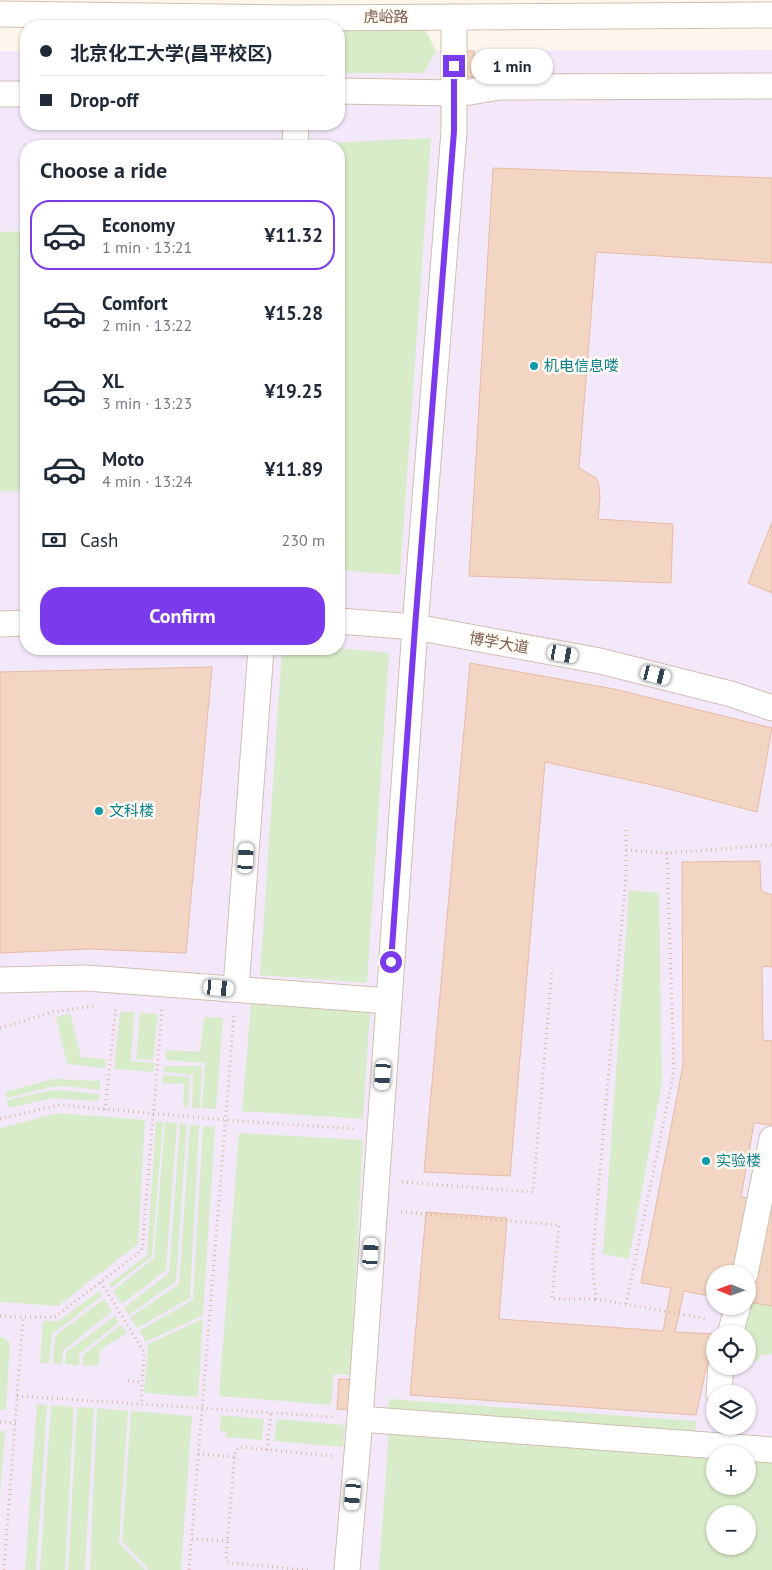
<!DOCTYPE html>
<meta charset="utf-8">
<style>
:root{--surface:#fff;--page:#f2f2f3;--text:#1f2937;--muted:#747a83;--line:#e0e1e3;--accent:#7c3aed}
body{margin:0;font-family:"PT Sans","Noto Sans SC",sans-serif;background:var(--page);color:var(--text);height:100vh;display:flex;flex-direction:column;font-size:19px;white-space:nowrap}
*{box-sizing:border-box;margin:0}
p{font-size:16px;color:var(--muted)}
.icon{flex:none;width:28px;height:28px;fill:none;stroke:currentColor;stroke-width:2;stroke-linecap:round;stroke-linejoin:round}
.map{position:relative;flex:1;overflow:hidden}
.details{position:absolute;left:20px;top:140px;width:325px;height:515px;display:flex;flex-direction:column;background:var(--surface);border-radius:20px;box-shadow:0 1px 4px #0004}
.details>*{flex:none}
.guide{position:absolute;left:20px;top:20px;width:325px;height:110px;border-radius:20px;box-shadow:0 1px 4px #0004;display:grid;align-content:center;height:110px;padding:0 20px;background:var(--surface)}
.needle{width:32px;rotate:271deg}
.fabs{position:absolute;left:706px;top:1265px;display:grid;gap:10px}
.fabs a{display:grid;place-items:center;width:50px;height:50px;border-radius:50%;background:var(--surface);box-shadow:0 1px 4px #0004;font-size:25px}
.end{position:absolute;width:22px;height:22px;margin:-11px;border:6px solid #7c3aed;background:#fff;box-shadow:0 0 0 2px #fff}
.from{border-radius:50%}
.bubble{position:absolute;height:35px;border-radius:18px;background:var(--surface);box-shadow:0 1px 4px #0004;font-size:16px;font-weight:800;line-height:35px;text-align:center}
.car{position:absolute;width:15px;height:30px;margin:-15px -8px;border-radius:6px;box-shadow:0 0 4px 1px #0007;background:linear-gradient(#fff 24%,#345 0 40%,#fff 0 76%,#345 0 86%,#fff 0)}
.guide b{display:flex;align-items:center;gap:18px;height:48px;font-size:19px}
.guide b+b{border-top:1px solid var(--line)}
.guide i{width:12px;height:12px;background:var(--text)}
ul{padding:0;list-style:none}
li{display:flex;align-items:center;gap:15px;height:70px;margin:0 10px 8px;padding:0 10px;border:2px solid transparent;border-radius:20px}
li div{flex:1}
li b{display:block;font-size:19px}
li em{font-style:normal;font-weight:800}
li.selected{border-color:var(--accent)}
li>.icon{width:45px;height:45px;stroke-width:1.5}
h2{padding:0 20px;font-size:22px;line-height:60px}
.pay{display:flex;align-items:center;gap:12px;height:55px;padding:0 20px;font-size:19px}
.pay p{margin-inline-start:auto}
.action{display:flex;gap:10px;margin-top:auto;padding:10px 20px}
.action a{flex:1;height:58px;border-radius:20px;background:var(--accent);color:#fff;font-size:20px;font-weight:800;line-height:58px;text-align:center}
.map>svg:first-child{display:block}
.education{fill:#f3e8fa;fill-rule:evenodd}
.green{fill:#d8ecc9;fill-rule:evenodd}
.building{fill:#f3d5c3;stroke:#e6bba3}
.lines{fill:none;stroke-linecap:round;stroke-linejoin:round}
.minor-casing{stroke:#d1beb0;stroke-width:27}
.path{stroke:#d9b8a5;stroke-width:3;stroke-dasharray:1 4;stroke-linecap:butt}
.minor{stroke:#fff;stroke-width:25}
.route{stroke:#7c3aed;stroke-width:6}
.culture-dot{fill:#0f9aa8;stroke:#fffaf3;stroke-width:2}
.labels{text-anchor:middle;stroke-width:5;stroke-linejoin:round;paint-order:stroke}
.street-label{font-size:15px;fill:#7a5c4d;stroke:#fffaf3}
.culture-label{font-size:15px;fill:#0d838f;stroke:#fffaf3;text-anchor:start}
</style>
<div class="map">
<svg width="772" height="1570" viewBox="0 0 772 1570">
<rect width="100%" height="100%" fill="#fdf6ec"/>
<!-- education -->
<path class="education" d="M 772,50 L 772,1570 L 0,1570 L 0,51 L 26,51 L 26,124 L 339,124 L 339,51 ZM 26,146 L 339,146 L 339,649 L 26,649 ZM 715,1274 L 748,1274 L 748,1306 L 715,1306 ZM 715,1334 L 748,1334 L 748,1366 L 715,1366 ZM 715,1394 L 748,1394 L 748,1426 L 715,1426 ZM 715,1454 L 748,1454 L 748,1486 L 715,1486 ZM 715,1514 L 748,1514 L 748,1546 L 715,1546 Z"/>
<!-- green -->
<g class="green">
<polygon points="423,25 436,51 424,73 339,73 339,27"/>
<polygon points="431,138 400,575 339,570 339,146 309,146 309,144"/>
<polygon points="26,231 26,491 0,491 0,232"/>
<polygon points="339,648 389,653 367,983 260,975 282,649"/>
<polygon points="629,890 659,893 662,1082 629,1259 603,1254"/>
<polygon points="251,1004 370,1012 363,1119 242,1111"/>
<polygon points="120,1012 134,1012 131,1061 155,1063 153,1072 114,1069"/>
<polygon points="70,1013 81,1057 106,1059 105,1068 67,1064 56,1017"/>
<polygon points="140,1013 158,1014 153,1060 136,1059"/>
<polygon points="204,1017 223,1018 216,1109 202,1108 205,1063 166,1060 166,1050 200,1052"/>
<polygon points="165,1066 202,1066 200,1108 192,1108 193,1075 164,1072"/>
<polygon points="163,1075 190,1077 188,1108 183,1107 184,1084 162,1083"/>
<polygon points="53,1079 100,1081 100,1090 64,1086 52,1087 6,1098 5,1092"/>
<polygon points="56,1090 99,1094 98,1101 52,1098 9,1108 7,1100 48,1091"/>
<polygon points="58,1113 145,1120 138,1244 58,1306 0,1302 0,1128"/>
<polygon points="156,1121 163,1122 152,1256 111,1288 109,1284 147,1255"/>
<polygon points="165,1122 177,1123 166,1270 122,1304 113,1291 154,1258"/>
<polygon points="180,1123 187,1124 176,1281 129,1315 124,1308 169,1273"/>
<polygon points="190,1125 199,1125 190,1298 137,1328 130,1318 179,1284"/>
<polygon points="203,1126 215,1127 203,1315 146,1342 139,1331 193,1300"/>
<polygon points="239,1133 363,1140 350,1375 334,1374 331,1405 219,1396"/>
<polygon points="772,1191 772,1354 761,1355 758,1361 748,1361 748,1334 745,1334"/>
<polygon points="99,1291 102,1296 52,1334 49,1363 40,1363 43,1321 59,1321"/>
<polygon points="104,1299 112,1311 63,1351 62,1364 53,1363 55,1336"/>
<polygon points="115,1316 119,1322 79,1354 79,1365 65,1364 66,1352"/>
<polygon points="203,1319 198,1397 144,1393 148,1344"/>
<polygon points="121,1325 127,1333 100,1350 98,1366 83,1365 83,1355"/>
<polygon points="0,1337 4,1338 10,1343 6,1410 0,1410"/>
<polygon points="389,1399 696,1421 695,1435 389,1412"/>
<polygon points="37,1404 47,1405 36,1570 25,1570"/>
<polygon points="51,1405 74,1407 65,1570 40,1570"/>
<polygon points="77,1407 94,1408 85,1570 68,1570"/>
<polygon points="97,1408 128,1411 119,1543 145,1570 90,1570"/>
<polygon points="131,1411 192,1416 181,1570 149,1570 122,1541"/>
<polygon points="221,1415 264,1419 262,1440 226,1437 226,1431 220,1431"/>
<polygon points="277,1419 345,1425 343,1447 274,1441"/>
<polygon points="0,1431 5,1431 0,1497"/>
<path d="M 389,1431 L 715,1455 L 715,1486 L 748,1486 L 748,1458 L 772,1460 L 772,1570 L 379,1570 ZM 715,1514 L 748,1514 L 748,1546 L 715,1546 Z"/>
</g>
<!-- building -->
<g class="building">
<rect x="461" y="51" width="13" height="26"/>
<polygon points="493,168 772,178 772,263 596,252 579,468 596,478 599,486 600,498 598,519 673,524 671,583 469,576"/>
<polygon points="772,522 772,593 748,583"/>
<polygon points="470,663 614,689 772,728 757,812 657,786 545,762 510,1176 424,1172"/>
<polygon points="212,667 186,953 90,949 0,953 0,672"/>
<polygon points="760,861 761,891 772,895 772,967 762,966 763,1040 772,1041 772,1125 754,1123 741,1197 772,1202 772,1306 748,1302 748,1274 715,1274 715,1297 684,1291 675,1332 714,1334 696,1415 410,1395 426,1212 507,1218 499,1319 663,1331 671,1288 641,1283 683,1065 682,862"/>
<polygon points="339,1379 355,1380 353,1410 337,1409"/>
</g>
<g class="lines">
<!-- minor casing -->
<g class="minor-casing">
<g id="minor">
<polyline points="0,14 295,18 772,15"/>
<polyline points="339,91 454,93 470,92 499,87 772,86"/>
<polyline points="0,94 26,94"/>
<polyline points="295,146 296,124"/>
<polyline points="339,621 415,627 600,661 731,694 772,708"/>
<polyline points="0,624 26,623"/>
<polyline points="0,980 85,978 114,980 389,1001"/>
<polyline points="236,989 261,649"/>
<polyline points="745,1274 772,1139"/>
<polyline points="730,1334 738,1306"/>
<polyline points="719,1394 721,1366"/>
<polyline points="360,1419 772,1450"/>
<polyline points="347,1570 360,1419 415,627 454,131 454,17"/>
</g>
</g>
<!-- path -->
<g class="path">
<polyline points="626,830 626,875 592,1263 596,1299 708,1319"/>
<polyline points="626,850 667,853 772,845"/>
<polyline points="0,1028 52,1012 94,1006"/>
<polyline points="105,1110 116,1006"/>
<polyline points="0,1119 60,1105 226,1120 356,1129"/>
<polyline points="402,1182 533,1192 552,969"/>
<polyline points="401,1212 559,1225 552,1299 596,1299"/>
<polyline points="101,1282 144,1352 141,1404 335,1417"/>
<polyline points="626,1304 674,1071 667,853"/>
<polyline points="0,1316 23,1317 55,1317 142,1250 162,1009"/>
<polyline points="128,1381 143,1382"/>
<polyline points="17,1396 141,1404"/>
<polyline points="0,1422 16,1423"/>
<polyline points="267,1450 271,1413"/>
<polyline points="198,1454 235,1457"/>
<polyline points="192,1539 228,1541"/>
<polyline points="4,1570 23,1317"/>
<polyline points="189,1570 234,1015"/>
<polyline points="308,1570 231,1563 226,1560 235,1451 240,1447 332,1456"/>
</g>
<!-- minor -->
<use href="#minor" class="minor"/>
</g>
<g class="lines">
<!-- route -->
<polyline class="route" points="391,962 415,627 454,131 454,66"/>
</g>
<!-- markers -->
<g class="culture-dot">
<circle cx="534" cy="366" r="5"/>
<circle cx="99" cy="811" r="5"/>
<circle cx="706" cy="1161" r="5"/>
</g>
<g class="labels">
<!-- street labels -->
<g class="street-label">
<text x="386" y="22">虎峪路</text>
<text transform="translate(499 643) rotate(10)" y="5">博学大道</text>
</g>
<!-- culture labels -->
<g class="culture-label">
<text x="544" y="371">机电信息喽</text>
<text x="109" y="816">文科楼</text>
<text x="716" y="1166">实验楼</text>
</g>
</g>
</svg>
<div class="fabs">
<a><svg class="needle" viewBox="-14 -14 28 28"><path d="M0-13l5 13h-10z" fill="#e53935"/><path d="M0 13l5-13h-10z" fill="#747a83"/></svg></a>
<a><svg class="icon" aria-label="locate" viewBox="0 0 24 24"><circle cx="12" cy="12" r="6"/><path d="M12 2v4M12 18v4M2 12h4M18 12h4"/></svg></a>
<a><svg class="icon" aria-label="layers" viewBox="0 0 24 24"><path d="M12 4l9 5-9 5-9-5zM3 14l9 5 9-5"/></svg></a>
<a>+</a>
<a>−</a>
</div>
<i class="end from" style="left:391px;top:962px"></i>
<i class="end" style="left:454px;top:66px"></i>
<div class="bubble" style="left:471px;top:49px;width:82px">1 min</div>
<i class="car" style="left:563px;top:654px;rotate:100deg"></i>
<i class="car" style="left:656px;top:675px;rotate:104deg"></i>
<i class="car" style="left:246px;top:858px;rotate:4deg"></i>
<i class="car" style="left:219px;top:988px;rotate:95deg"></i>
<i class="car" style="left:383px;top:1075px;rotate:184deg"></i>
<i class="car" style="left:371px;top:1253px;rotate:4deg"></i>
<i class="car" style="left:353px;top:1495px;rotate:185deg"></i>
<div class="guide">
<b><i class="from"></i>北京化工大学(昌平校区)</b>
<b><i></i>Drop-off</b>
</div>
<section class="details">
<h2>Choose a ride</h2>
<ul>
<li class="selected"><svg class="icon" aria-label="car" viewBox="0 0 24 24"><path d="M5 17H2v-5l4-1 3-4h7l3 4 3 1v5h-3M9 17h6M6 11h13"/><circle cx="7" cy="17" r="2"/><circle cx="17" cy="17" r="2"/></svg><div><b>Economy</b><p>1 min · 13:21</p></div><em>¥11.32</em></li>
<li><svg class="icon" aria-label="car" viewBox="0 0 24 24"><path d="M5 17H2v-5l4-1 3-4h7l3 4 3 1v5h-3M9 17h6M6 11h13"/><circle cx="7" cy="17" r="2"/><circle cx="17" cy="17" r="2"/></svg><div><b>Comfort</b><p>2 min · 13:22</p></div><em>¥15.28</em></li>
<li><svg class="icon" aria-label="car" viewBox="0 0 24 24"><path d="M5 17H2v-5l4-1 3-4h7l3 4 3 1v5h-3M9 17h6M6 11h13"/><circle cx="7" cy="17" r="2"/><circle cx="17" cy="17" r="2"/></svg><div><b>XL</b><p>3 min · 13:23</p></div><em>¥19.25</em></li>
<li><svg class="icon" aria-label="car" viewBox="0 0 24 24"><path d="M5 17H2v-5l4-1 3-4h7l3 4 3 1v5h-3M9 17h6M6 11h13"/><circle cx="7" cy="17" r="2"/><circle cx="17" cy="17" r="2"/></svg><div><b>Moto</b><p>4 min · 13:24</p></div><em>¥11.89</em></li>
</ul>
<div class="pay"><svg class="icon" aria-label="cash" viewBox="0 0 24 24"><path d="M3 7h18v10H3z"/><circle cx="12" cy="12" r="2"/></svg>Cash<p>230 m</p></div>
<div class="action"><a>Confirm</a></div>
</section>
</div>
